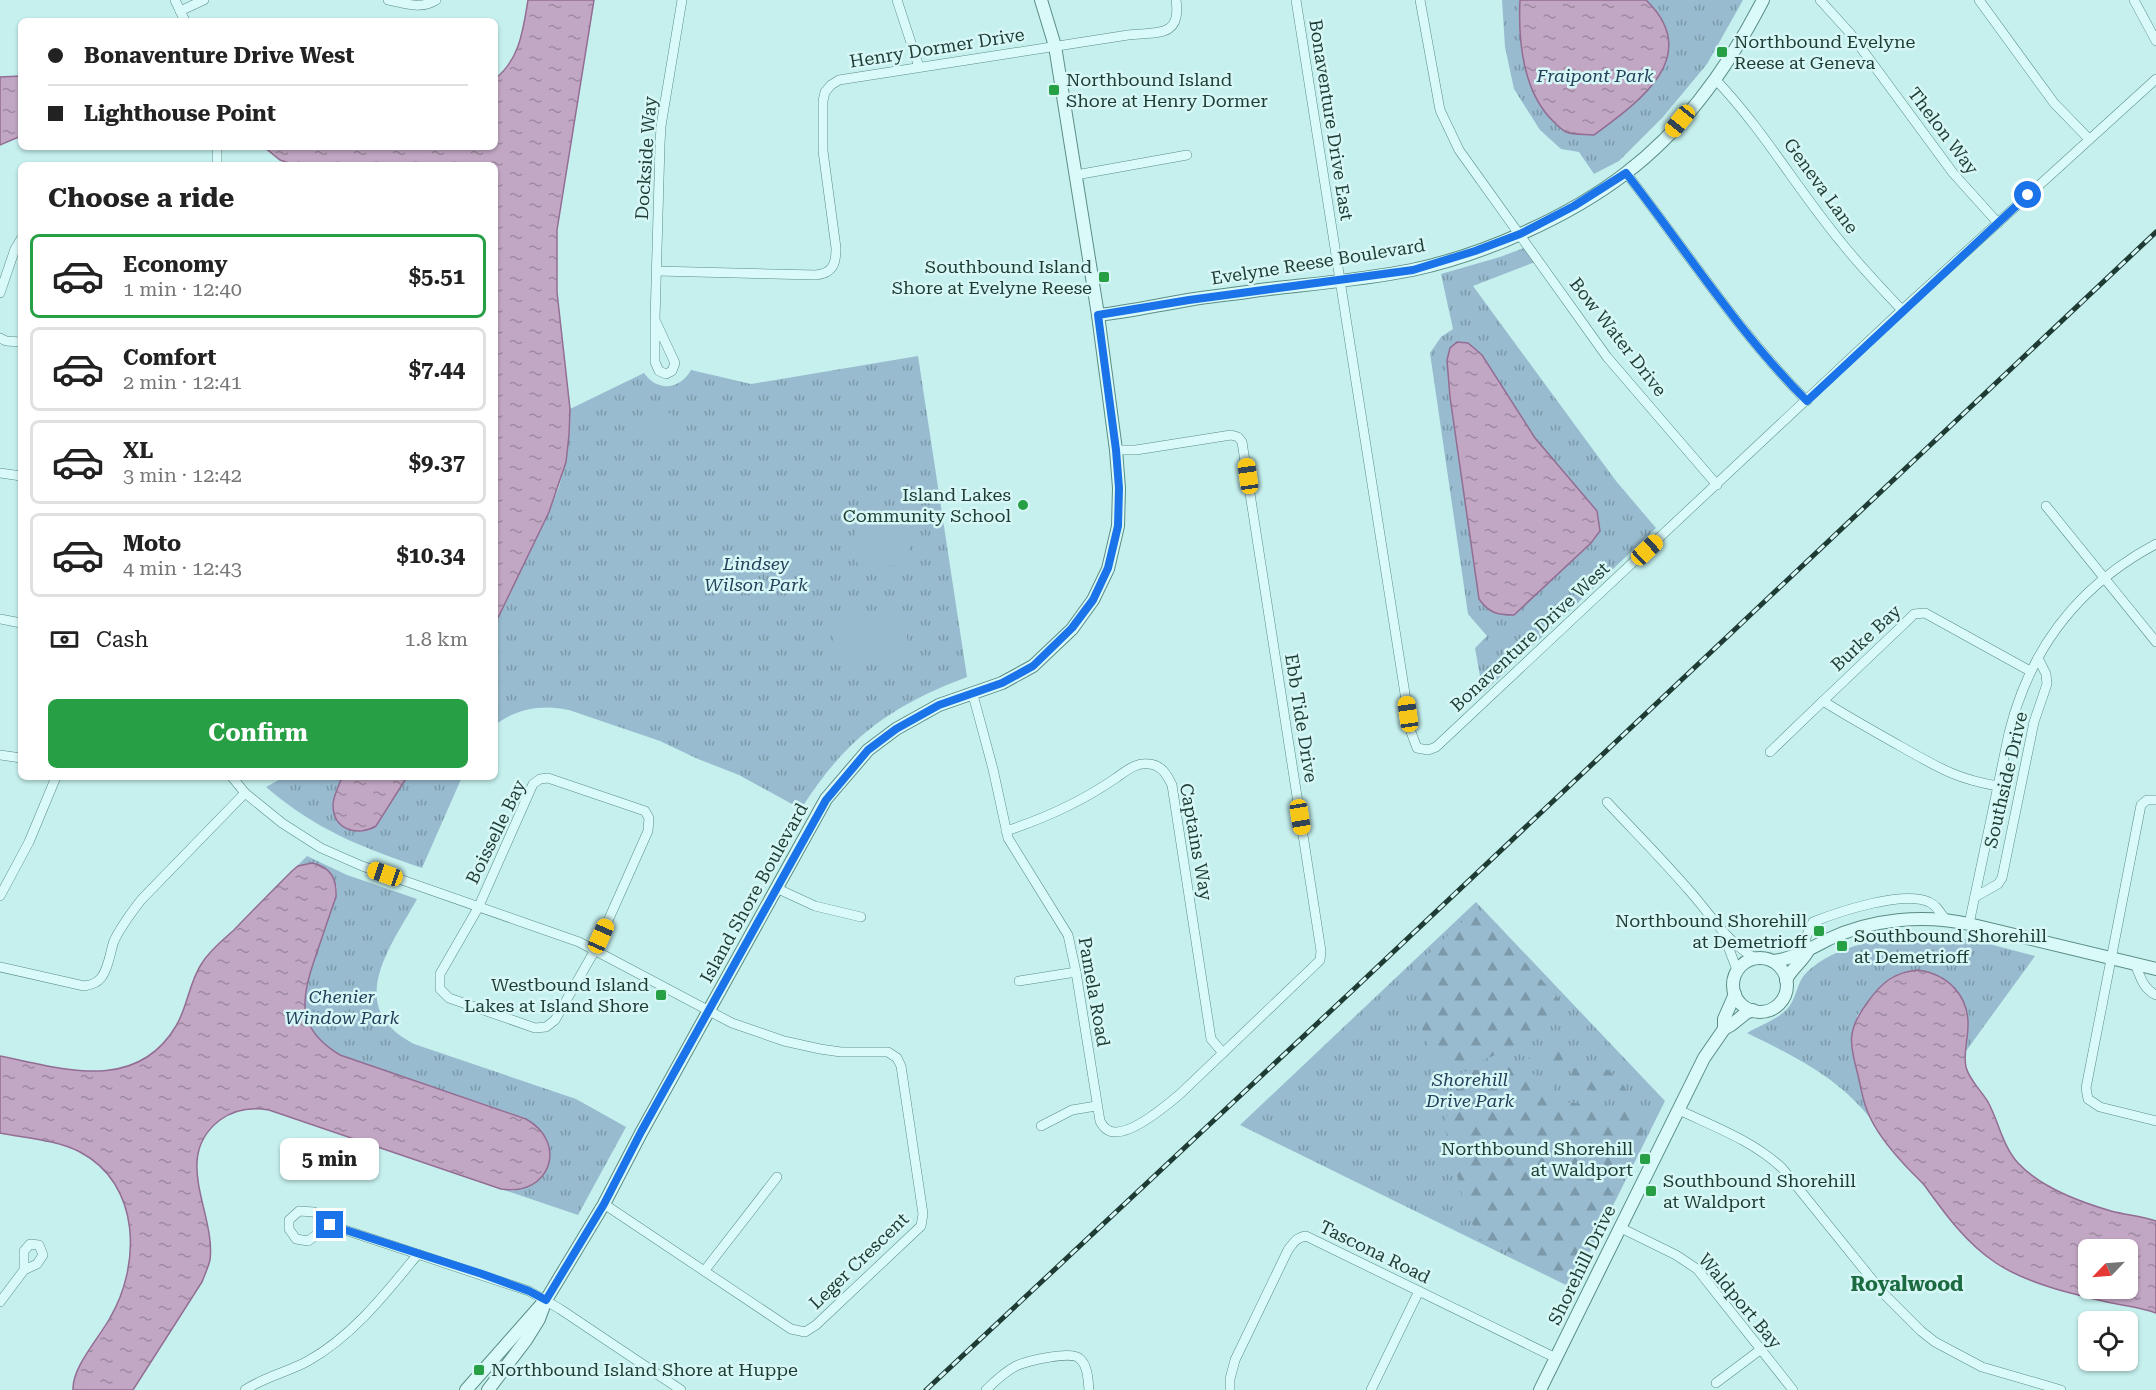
<!DOCTYPE html>
<meta charset="utf-8">
<style>
:root{--surface:#fff;--page:#f6f6f6;--text:#222;--muted:#767676;--line:#e0e0e0;--accent:#279f44}
body{margin:0;font-family:"Roboto Serif",serif;background:var(--page);color:var(--text);height:100vh;display:flex;flex-direction:column;font-size:22px;white-space:nowrap}
*{box-sizing:border-box;margin:0}
p{font-size:20px;color:var(--muted)}
.icon{flex:none;width:33px;height:33px;fill:none;stroke:currentColor;stroke-width:2;stroke-linecap:round;stroke-linejoin:round}
.map{position:relative;flex:1;overflow:hidden}
.sheet{position:absolute;left:18px;top:162px;width:480px;height:618px;display:flex;flex-direction:column;background:var(--surface);border-radius:9px;box-shadow:0 2px 4px #0004}
.sheet>*{flex:none}
.banner{position:absolute;left:18px;top:18px;width:480px;height:132px;border-radius:9px;box-shadow:0 2px 4px #0004;display:grid;align-content:center;height:132px;padding:0 30px;background:var(--surface)}
.needle{width:39px;rotate:245deg}
.buttons{position:absolute;left:2078px;top:1239px;display:grid;gap:12px}
.buttons a{display:grid;place-items:center;width:60px;height:60px;border-radius:9px;background:var(--surface);box-shadow:0 2px 4px #0004;font-size:30px}
.end{position:absolute;width:27px;height:27px;margin:-14px;border:8px solid #1a73e8;background:#fff;box-shadow:0 0 0 3px #fff}
.from{border-radius:50%}
.bubble{position:absolute;height:42px;border-radius:9px;background:var(--surface);box-shadow:0 2px 4px #0004;font-size:20px;font-weight:700;line-height:42px;text-align:center}
.car{position:absolute;width:18px;height:36px;margin:-18px -9px;border-radius:8px;box-shadow:0 0 4px 2px #0007;background:linear-gradient(#f5c518 24%,#345 0 40%,#f5c518 0 76%,#345 0 86%,#f5c518 0)}
.banner b{display:flex;align-items:center;gap:21px;height:57px;font-size:22px}
.banner b+b{border-top:2px solid var(--line)}
.banner i{width:15px;height:15px;background:var(--text)}
ul{padding:0;list-style:none}
li{display:flex;align-items:center;gap:18px;height:84px;margin:0 12px 9px;padding:0 18px;border:3px solid var(--line);border-radius:9px}
li div{flex:1}
li b{display:block;font-size:22px}
li em{font-style:normal;font-weight:700}
li.selected{border-color:var(--accent)}
li>.icon{width:54px;height:54px;stroke-width:1.5}
h2{padding:0 30px;font-size:27px;line-height:72px}
.pay{display:flex;align-items:center;gap:15px;height:66px;padding:0 30px;font-size:22px}
.pay p{margin-inline-start:auto}
.cta{display:flex;gap:12px;margin-top:auto;padding:12px 30px}
.cta a{flex:1;height:69px;border-radius:9px;background:var(--accent);color:#fff;font-size:24px;font-weight:700;line-height:69px;text-align:center}
.map>svg:first-child{display:block}
.grass{fill:url(#grass-tufts)}
.forest{fill:url(#forest-firs)}
.pitch{fill:#98bbcf}
.water{fill:url(#water-ripples);stroke:#936d93;stroke-width:1.5;fill-rule:evenodd}
.lines{fill:none;stroke-linecap:round;stroke-linejoin:round}
.minor-casing{stroke:#5a8d82;stroke-width:10}
.tertiary-casing{stroke:#5a8d82;stroke-width:14}
.minor{stroke:#d9faf9;stroke-width:9}
.tertiary{stroke:#d9faf9;stroke-width:12}
.rail-casing{stroke:#1f3c34;stroke-width:5}
.rail{stroke:#d6f7f6;stroke-width:3;stroke-dasharray:9;stroke-linecap:butt}
.route{stroke:#1a73e8;stroke-width:8}
.poi-dot{fill:#279f44;stroke:#d6f7f6;stroke-width:2}
.labels{text-anchor:middle;stroke-width:5;stroke-linejoin:round;paint-order:stroke}
.poi-label{font-size:18px;fill:#1f3c34;stroke:#d6f7f6;text-anchor:start}
.street-label{font-size:18px;fill:#1f3c34;stroke:#d6f7f6}
.park-label{font-size:18px;font-style:italic;fill:#243f5a;stroke:#d6f7f6}
.neighbourhood-label{font-size:20px;font-weight:bold;fill:#1c6b40;stroke:#d6f7f6}
</style>
<div class="map">
<svg width="2156" height="1390" viewBox="0 0 2156 1390">
<defs>
<pattern id="grass-tufts" width="24" height="20" patternUnits="userSpaceOnUse" patternTransform="scale(1.5)"><rect width="24" height="20" fill="#98bbcf"/><path d="M3 7l-1-3M5 7V3M7 7l1-3M15 17l-1-3M17 17v-4M19 17l1-3" fill="none" stroke="#7b99a9"/></pattern>
<pattern id="forest-firs" width="22" height="20" patternUnits="userSpaceOnUse" patternTransform="scale(1.5)"><rect width="22" height="20" fill="#98bbcf"/><path d="M5 1l3.5 6h-7zM16 11l3.5 6h-7z" fill="#7b99a9"/></pattern>
<pattern id="water-ripples" width="26" height="14" patternUnits="userSpaceOnUse" patternTransform="scale(1.5)"><rect width="26" height="14" fill="#c2a7c4"/><path d="M2 4q2-2 4 0t4 0M15 11q2-2 4 0t4 0" fill="none" stroke="#9d89a0"/></pattern>
</defs>
<rect width="100%" height="100%" fill="#c5f0ee"/>
<!-- grass -->
<g class="grass">
<polygon points="1502,0 1743,0 1707,64 1663,117 1619,161 1594,174 1579,152 1561,149 1540,130 1514,89 1505,47"/>
<polygon points="1524,248 1535,262 1473,286 1616,481 1656,528 1483,693 1475,648 1487,636 1468,614 1430,353 1441,337 1453,329 1441,274 1500,257"/>
<path d="M 918,356 L 967,677 C 890,706 845,739 801,809 L 739,775 L 698,759 L 660,741 L 569,710 C 543,704 517,708 495,725 L 495,624 L 549,512 L 559,487 L 566,462 L 569,435 L 570,409 L 644,373 C 657,392 680,390 691,370 L 751,384 Z"/>
<path d="M 284,777 L 342,777 C 339,786 333,796 333,805 C 333,830 358,837 376,826 L 407,777 L 462,777 L 422,868 C 359,846 318,831 266,787 Z"/>
<path d="M 307,856 L 347,875 L 417,899 C 390,948 343,1007 414,1044 L 576,1099 L 626,1127 L 578,1215 L 501,1189 L 514,1191 L 525,1118 L 340,1055 C 295,1028 301,999 316,955 C 323,936 329,916 336,897 L 337,886 L 298,866 L 292,871 Z"/>
<polygon points="1476,902 1665,1101 1572,1288 1240,1125"/>
<path d="M 1923,935 L 1974,940 L 2035,956 L 1966,1051 L 1968,1024 L 1918,970 C 1887,972 1874,993 1857,1016 L 1868,1114 L 1875,1124 C 1840,1078 1798,1058 1747,1033 C 1760,1025 1777,1020 1787,1009 C 1797,999 1796,983 1806,973 C 1834,945 1886,937 1923,935 Z"/>
</g>
<!-- forest -->
<g class="forest">
<polygon points="1476,909 1562,1002 1527,1042 1468,1066 1435,1059 1423,1035 1414,967"/>
<polygon points="1555,1042 1563,1059 1558,1072 1528,1058 1537,1050"/>
<polygon points="1496,1067 1515,1067 1549,1080 1560,1102 1602,1105 1650,1119 1571,1280 1478,1238 1465,1206 1444,1125 1462,1072"/>
<path d="M 1603,1067 L 1619,1078 L 1627,1091 C 1598,1096 1595,1095 1570,1077 L 1574,1068 L 1589,1072 Z"/>
</g>
<!-- pitch -->
<g class="pitch">
<polygon points="671,413 675,434 644,438 647,417"/>
<path d="M 904,510 L 911,555 L 903,564 L 859,569 C 855,549 847,520 875,512 C 884,509 895,511 904,510 Z"/>
<polygon points="903,609 910,657 886,661 885,657 837,664 830,619"/>
</g>
<!-- water -->
<g class="water">
<path d="M 528,0 L 594,0 L 557,230 L 557,292 L 570,409 L 569,435 L 566,462 L 549,512 L 495,624 L 495,165 L 295,165 L 280,160 L 264,147 L 495,147 L 495,79 C 520,59 523,30 528,0 Z"/>
<path d="M 1520,0 L 1646,0 C 1704,56 1639,102 1594,135 C 1585,134 1574,135 1566,132 C 1562,130 1558,126 1555,123 C 1523,94 1518,41 1520,0 Z"/>
<polygon points="21,76 21,136 0,145 0,77"/>
<path d="M 1457,342 L 1468,343 L 1482,355 L 1535,438 L 1597,511 L 1600,531 L 1591,543 L 1514,615 C 1497,615 1489,613 1479,599 L 1450,397 L 1447,360 L 1450,348 Z"/>
<path d="M 342,777 L 407,777 L 376,826 C 358,837 333,830 333,805 C 333,796 339,786 342,777 Z"/>
<path d="M 312,863 C 331,867 337,879 336,897 C 329,916 323,935 316,955 C 301,999 295,1028 340,1055 L 526,1119 C 569,1143 550,1197 501,1189 L 269,1110 C 251,1107 235,1109 220,1120 C 171,1157 216,1213 210,1260 C 208,1268 205,1274 202,1282 L 133,1390 L 73,1390 C 72,1367 99,1338 110,1318 C 141,1265 141,1184 80,1152 C 57,1140 26,1138 0,1133 L 0,1056 C 61,1068 136,1094 176,1026 C 188,1006 189,982 202,963 C 210,950 223,940 234,930 C 253,910 273,890 292,871 L 298,866 Z"/>
<path d="M 1918,970 C 1947,974 1969,995 1968,1026 C 1968,1039 1963,1054 1966,1067 C 1969,1080 1981,1090 1988,1102 C 1999,1122 2002,1145 2018,1163 C 2041,1188 2080,1202 2111,1211 C 2126,1215 2141,1216 2156,1221 L 2156,1313 C 2140,1307 2124,1306 2107,1302 C 2072,1294 2026,1283 1996,1263 C 1966,1243 1945,1214 1925,1186 C 1918,1178 1910,1171 1903,1163 C 1891,1150 1876,1131 1869,1115 C 1863,1103 1861,1088 1858,1075 C 1849,1043 1847,1030 1867,1003 C 1881,983 1894,972 1918,970 ZM 2088,1250 L 2127,1250 L 2127,1288 L 2088,1288 Z"/>
</g>
<g class="lines">
<!-- minor casing -->
<g class="minor-casing">
<g id="minor">
<polyline points="175,0 185,21"/>
<path d="M 388,0 C 404,3 421,10 436,0"/>
<polyline points="897,0 919,67"/>
<polyline points="1296,0 1411,732 1417,748 1428,750 1436,747 1902,310 2156,79"/>
<polyline points="1420,0 1440,110 1459,150 1607,357 1717,485"/>
<polyline points="1820,0 1850,33 1953,173 1998,223"/>
<polyline points="1979,0 2054,103 2089,139"/>
<polyline points="2134,0 2156,41"/>
<polyline points="180,11 204,0"/>
<path d="M 1715,79 C 1763,129 1797,189 1841,242 C 1860,266 1881,288 1902,310"/>
<polyline points="217,147 217,165"/>
<path d="M 1626,173 C 1686,250 1738,332 1807,401"/>
<polyline points="1076,175 1187,155"/>
<path d="M 657,271 L 816,275 C 833,273 836,264 836,248 L 823,151 L 823,101 L 825,92 L 831,85 L 839,80 L 1128,35 C 1156,32 1182,38 1176,0"/>
<polyline points="0,293 15,249 21,239"/>
<polyline points="655,320 655,362 659,371 666,374 672,371 675,363 655,320 660,144 661,126 682,0"/>
<polyline points="0,338 6,341 21,342"/>
<polyline points="0,473 21,476"/>
<polyline points="2046,506 2156,642"/>
<polyline points="0,619 21,623"/>
<path d="M 973,695 L 993,769 L 1008,838 L 1068,935 L 1076,972 L 1100,1121 C 1103,1127 1108,1132 1115,1132 C 1134,1133 1166,1106 1180,1094 L 1315,965 L 1320,960 L 1321,951 L 1242,442 L 1238,437 L 1231,435 L 1136,450 L 1116,450"/>
<polyline points="1770,752 1823,701"/>
<polyline points="0,755 21,758"/>
<polyline points="232,777 245,793 282,823 321,848 362,866 579,942 732,1023 784,1041 820,1049 841,1052 888,1052 897,1058 901,1066 923,1214 921,1226 816,1325 805,1332 791,1329 604,1204"/>
<polygon points="548,778 645,811 649,818 648,831 595,950 555,1020 546,1027 535,1028 449,998 440,989 440,974 478,908 533,784 540,779"/>
<path d="M 1998,786 C 1955,779 1936,766 1900,746 C 1874,731 1848,717 1823,701 L 1905,623 L 1914,614 L 1925,613 L 2030,671"/>
<polyline points="2156,800 2147,800 2141,805 2086,1088 2088,1099 2100,1107 2156,1121"/>
<path d="M 1607,802 C 1634,831 1661,858 1687,888 C 1709,912 1726,942 1755,958"/>
<path d="M 1006,831 C 1046,818 1081,802 1116,778 C 1126,771 1136,762 1149,764 C 1162,765 1167,775 1172,785 L 1211,1039 L 1223,1053"/>
<polyline points="776,888 815,906 861,917"/>
<polyline points="0,896 29,842 56,777"/>
<polyline points="1975,897 1998,884 2002,878 2034,722 2047,684 2046,674 2038,658"/>
<path d="M 1969,924 L 2009,733 C 2030,648 2079,585 2156,544"/>
<polyline points="1723,933 1737,970"/>
<path d="M 1808,951 L 1805,939 L 1813,922 C 1838,912 1903,890 1929,902 C 1936,905 1940,912 1945,919"/>
<path d="M 2135,964 C 2140,976 2143,989 2156,995"/>
<path d="M 0,967 L 84,986 C 91,985 97,983 101,978 C 109,968 110,952 114,941 C 121,926 131,913 141,900 L 245,793"/>
<polyline points="1019,981 1076,972"/>
<path d="M 1679,1110 C 1715,1127 1753,1141 1782,1168 L 1883,1293 L 1921,1331 L 1935,1342 L 1982,1367 L 2061,1390"/>
<polyline points="1041,1126 1072,1110 1096,1106"/>
<polyline points="330,1225 308,1241 296,1239 289,1229 289,1220 299,1211 314,1212 330,1225 529,1291 560,1309 681,1390"/>
<polyline points="1621,1228 1676,1255 1697,1269 1793,1390"/>
<polyline points="705,1270 777,1177"/>
<polyline points="0,1302 24,1270 37,1264 43,1255 39,1245 30,1244 24,1251 24,1270"/>
<polyline points="1716,1383 1760,1350"/>
<path d="M 245,1390 C 264,1377 288,1372 308,1361 C 353,1336 386,1293 418,1254"/>
<path d="M 986,1390 C 995,1381 1005,1372 1016,1366 C 1027,1361 1072,1350 1080,1359 C 1088,1366 1088,1380 1089,1390"/>
<path d="M 1230,1390 L 1230,1379 L 1235,1360 L 1288,1250 C 1294,1242 1296,1238 1306,1236 L 1556,1358"/>
<polyline points="1371,1390 1419,1291"/>
</g>
</g>
<!-- tertiary casing -->
<g class="tertiary-casing">
<g id="tertiary">
<path d="M 1098,315 C 1128,312 1158,305 1188,300 C 1211,296 1236,294 1260,290 C 1310,284 1362,280 1412,270 C 1483,255 1569,217 1626,173 C 1684,129 1730,64 1763,0"/>
<circle cx="1760" cy="985" r="27"/>
<path d="M 1773,961 C 1790,960 1814,947 1829,939 C 1872,919 1923,914 1969,924 L 2156,969"/>
<path d="M 1786,980 C 1791,969 1802,962 1808,951"/>
<polyline points="1724,1029 1724,1019 1735,994"/>
<polyline points="466,1390 541,1305"/>
<polyline points="488,1390 526,1340 539,1319 546,1300 604,1204 641,1133 826,799 868,750 896,729 939,705 1002,683 1033,666 1072,629 1093,600 1108,569 1118,526 1119,488 1116,450 1098,315 1055,46 1041,0"/>
<polyline points="1540,1390 1704,1058 1724,1029 1731,1025 1746,1013 1753,1010"/>
</g>
</g>
<!-- minor -->
<use href="#minor" class="minor"/>
<!-- tertiary -->
<use href="#tertiary" class="tertiary"/>
<!-- rail casing -->
<g class="rail-casing">
<polyline id="rail" points="926,1390 1353,990 2156,232"/>
</g>
<!-- rail -->
<use href="#rail" class="rail"/>
</g>
<g class="lines">
<!-- route -->
<path class="route" d="M 330,1225 L 482,1274 L 529,1291 L 546,1300 L 604,1204 L 641,1132 L 826,800 L 868,750 L 896,729 L 939,705 L 1002,683 L 1033,666 L 1072,628 L 1093,600 L 1108,568 L 1118,526 L 1119,488 L 1116,450 L 1098,315 L 1189,300 L 1413,270 L 1475,251 L 1520,234 L 1574,206 L 1626,173 C 1686,250 1738,332 1807,401 L 2028,195"/>
</g>
<!-- markers -->
<g class="poi-dot">
<rect x="1716" y="46" width="12" height="12" rx="3"/>
<rect x="1048" y="84" width="12" height="12" rx="3"/>
<rect x="1098" y="271" width="12" height="12" rx="3"/>
<circle cx="1023" cy="505" r="6"/>
<rect x="1813" y="925" width="12" height="12" rx="3"/>
<rect x="1836" y="940" width="12" height="12" rx="3"/>
<rect x="655" y="989" width="12" height="12" rx="3"/>
<rect x="1639" y="1153" width="12" height="12" rx="3"/>
<rect x="1645" y="1185" width="12" height="12" rx="3"/>
<rect x="473" y="1364" width="12" height="12" rx="3"/>
</g>
<g class="labels">
<!-- poi labels -->
<g class="poi-label">
<text x="1734" y="48">Northbound Evelyne<tspan x="1734" dy="21">Reese at Geneva</tspan></text>
<text x="1066" y="86">Northbound Island<tspan x="1066" dy="21">Shore at Henry Dormer</tspan></text>
<text x="1092" y="273" text-anchor="end">Southbound Island<tspan x="1092" dy="21">Shore at Evelyne Reese</tspan></text>
<text x="1011" y="501" text-anchor="end">Island Lakes<tspan x="1011" dy="21">Community School</tspan></text>
<text x="1807" y="927" text-anchor="end">Northbound Shorehill<tspan x="1807" dy="21">at Demetrioff</tspan></text>
<text x="1854" y="942">Southbound Shorehill<tspan x="1854" dy="21">at Demetrioff</tspan></text>
<text x="649" y="991" text-anchor="end">Westbound Island<tspan x="649" dy="21">Lakes at Island Shore</tspan></text>
<text x="1633" y="1155" text-anchor="end">Northbound Shorehill<tspan x="1633" dy="21">at Waldport</tspan></text>
<text x="1663" y="1187">Southbound Shorehill<tspan x="1663" dy="21">at Waldport</tspan></text>
<text x="491" y="1376">Northbound Island Shore at Huppe</text>
</g>
<!-- street labels -->
<g class="street-label">
<text transform="translate(937 48) rotate(-9)" y="6">Henry Dormer Drive</text>
<text transform="translate(1331 120) rotate(81)" y="6">Bonaventure Drive East</text>
<text transform="translate(1943 131) rotate(53)" y="6">Thelon Way</text>
<text transform="translate(646 158) rotate(-86)" y="6">Dockside Way</text>
<text transform="translate(1821 186) rotate(54)" y="6">Geneva Lane</text>
<text transform="translate(1318 262) rotate(-9)" y="6">Evelyne Reese Boulevard</text>
<text transform="translate(1618 337) rotate(52)" y="6">Bow Water Drive</text>
<text transform="translate(1530 637) rotate(-43)" y="6">Bonaventure Drive West</text>
<text transform="translate(1866 638) rotate(-43)" y="6">Burke Bay</text>
<text transform="translate(1301 718) rotate(81)" y="6">Ebb Tide Drive</text>
<text transform="translate(2006 780) rotate(-77)" y="6">Southside Drive</text>
<text transform="translate(496 832) rotate(-64)" y="6">Boisselle Bay</text>
<text transform="translate(1196 842) rotate(80)" y="6">Captains Way</text>
<text transform="translate(754 893) rotate(-61)" y="6">Island Shore Boulevard</text>
<text transform="translate(1094 992) rotate(80)" y="6">Pamela Road</text>
<text transform="translate(1375 1252) rotate(26)" y="6">Tascona Road</text>
<text transform="translate(859 1261) rotate(-44)" y="6">Leger Crescent</text>
<text transform="translate(1582 1265) rotate(-64)" y="6">Shorehill Drive</text>
<text transform="translate(1740 1301) rotate(50)" y="6">Waldport Bay</text>
</g>
<!-- park labels -->
<g class="park-label">
<text x="1595" y="82">Fraipont Park</text>
<text x="756" y="570">Lindsey<tspan x="756" dy="21">Wilson Park</tspan></text>
<text x="342" y="1003">Chenier<tspan x="342" dy="21">Window Park</tspan></text>
<text x="1470" y="1086">Shorehill<tspan x="1470" dy="21">Drive Park</tspan></text>
</g>
<!-- neighbourhood labels -->
<g class="neighbourhood-label">
<text x="1907" y="1291">Royalwood</text>
</g>
</g>
</svg>
<div class="buttons">
<a><svg class="needle" viewBox="-14 -14 28 28"><path d="M0-13l5 13h-10z" fill="#e53935"/><path d="M0 13l5-13h-10z" fill="#767676"/></svg></a>
<a><svg class="icon" aria-label="locate" viewBox="0 0 24 24"><circle cx="12" cy="12" r="6"/><path d="M12 2v4M12 18v4M2 12h4M18 12h4"/></svg></a>
</div>
<i class="end from" style="left:2028px;top:195px"></i>
<i class="end" style="left:330px;top:1225px"></i>
<div class="bubble" style="left:280px;top:1138px;width:99px">5 min</div>
<i class="car" style="left:1680px;top:121px;rotate:219deg"></i>
<i class="car" style="left:1248px;top:476px;rotate:352deg"></i>
<i class="car" style="left:1647px;top:550px;rotate:47deg"></i>
<i class="car" style="left:1408px;top:714px;rotate:352deg"></i>
<i class="car" style="left:1300px;top:817px;rotate:171deg"></i>
<i class="car" style="left:385px;top:874px;rotate:289deg"></i>
<i class="car" style="left:601px;top:936px;rotate:24deg"></i>
<div class="banner">
<b><i class="from"></i>Bonaventure Drive West</b>
<b><i></i>Lighthouse Point</b>
</div>
<section class="sheet">
<h2>Choose a ride</h2>
<ul>
<li class="selected"><svg class="icon" aria-label="car" viewBox="0 0 24 24"><path d="M5 17H2v-5l4-1 3-4h7l3 4 3 1v5h-3M9 17h6M6 11h13"/><circle cx="7" cy="17" r="2"/><circle cx="17" cy="17" r="2"/></svg><div><b>Economy</b><p>1 min · 12:40</p></div><em>$5.51</em></li>
<li><svg class="icon" aria-label="car" viewBox="0 0 24 24"><path d="M5 17H2v-5l4-1 3-4h7l3 4 3 1v5h-3M9 17h6M6 11h13"/><circle cx="7" cy="17" r="2"/><circle cx="17" cy="17" r="2"/></svg><div><b>Comfort</b><p>2 min · 12:41</p></div><em>$7.44</em></li>
<li><svg class="icon" aria-label="car" viewBox="0 0 24 24"><path d="M5 17H2v-5l4-1 3-4h7l3 4 3 1v5h-3M9 17h6M6 11h13"/><circle cx="7" cy="17" r="2"/><circle cx="17" cy="17" r="2"/></svg><div><b>XL</b><p>3 min · 12:42</p></div><em>$9.37</em></li>
<li><svg class="icon" aria-label="car" viewBox="0 0 24 24"><path d="M5 17H2v-5l4-1 3-4h7l3 4 3 1v5h-3M9 17h6M6 11h13"/><circle cx="7" cy="17" r="2"/><circle cx="17" cy="17" r="2"/></svg><div><b>Moto</b><p>4 min · 12:43</p></div><em>$10.34</em></li>
</ul>
<div class="pay"><svg class="icon" aria-label="cash" viewBox="0 0 24 24"><path d="M3 7h18v10H3z"/><circle cx="12" cy="12" r="2"/></svg>Cash<p>1.8 km</p></div>
<div class="cta"><a>Confirm</a></div>
</section>
</div>
